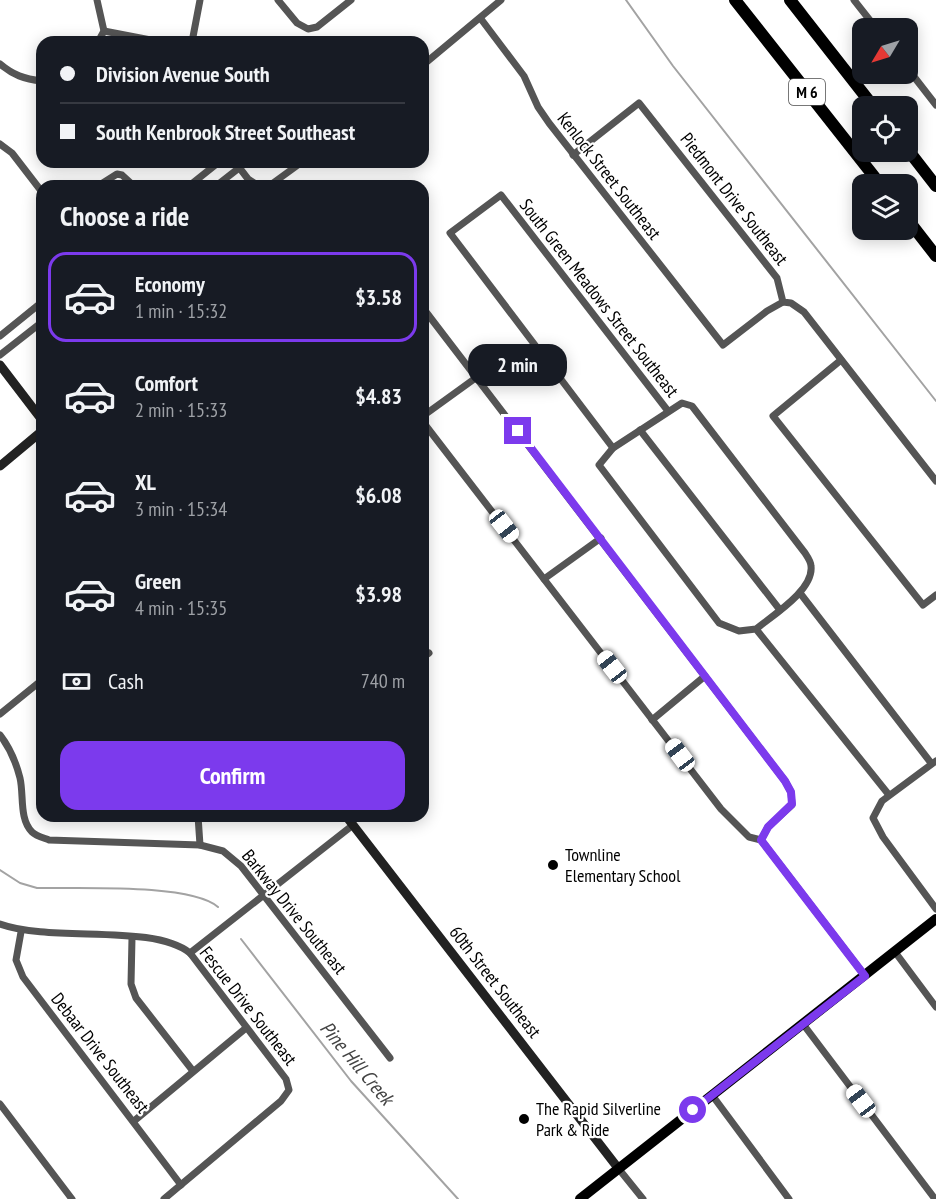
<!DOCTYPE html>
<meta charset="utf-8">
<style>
:root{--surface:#171b24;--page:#242831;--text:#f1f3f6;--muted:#9ea1a6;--line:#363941;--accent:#7c3aed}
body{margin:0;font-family:"PT Sans Narrow",sans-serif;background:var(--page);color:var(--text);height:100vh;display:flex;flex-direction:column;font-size:22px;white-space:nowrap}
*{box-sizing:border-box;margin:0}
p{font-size:20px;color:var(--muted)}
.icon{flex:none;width:33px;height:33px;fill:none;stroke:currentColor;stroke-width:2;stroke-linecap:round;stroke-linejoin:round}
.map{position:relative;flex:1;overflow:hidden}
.side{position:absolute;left:36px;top:180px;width:393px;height:642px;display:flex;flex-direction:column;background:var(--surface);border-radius:18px;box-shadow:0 3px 15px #0003}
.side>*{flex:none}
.hud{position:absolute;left:36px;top:36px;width:393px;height:132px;border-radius:18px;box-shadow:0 3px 15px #0003;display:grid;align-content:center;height:132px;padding:0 24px;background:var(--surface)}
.needle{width:39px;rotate:232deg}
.tools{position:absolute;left:852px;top:18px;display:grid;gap:12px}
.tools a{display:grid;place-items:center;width:66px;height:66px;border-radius:12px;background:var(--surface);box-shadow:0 3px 15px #0003;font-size:30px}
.end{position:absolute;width:27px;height:27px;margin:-14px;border:8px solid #7c3aed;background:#fff;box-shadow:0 0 0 3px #fff}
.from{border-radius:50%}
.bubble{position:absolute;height:42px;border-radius:18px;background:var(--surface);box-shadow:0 3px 15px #0003;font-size:20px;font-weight:700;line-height:42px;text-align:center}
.car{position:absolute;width:18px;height:36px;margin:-18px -9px;border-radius:8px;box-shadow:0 0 4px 2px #0007;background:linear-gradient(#fff 24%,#345 0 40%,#fff 0 76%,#345 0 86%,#fff 0)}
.hud b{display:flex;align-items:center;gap:21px;height:57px;font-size:22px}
.hud b+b{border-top:2px solid var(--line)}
.hud i{width:15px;height:15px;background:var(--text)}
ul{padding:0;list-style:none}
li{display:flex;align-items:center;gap:18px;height:90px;margin:0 12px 9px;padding:0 12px;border:3px solid transparent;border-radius:18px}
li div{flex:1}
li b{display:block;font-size:22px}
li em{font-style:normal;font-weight:700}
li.current{border-color:var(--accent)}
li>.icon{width:54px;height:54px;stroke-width:1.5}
h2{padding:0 24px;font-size:27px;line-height:72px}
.pay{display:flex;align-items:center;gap:15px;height:66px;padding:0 24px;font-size:22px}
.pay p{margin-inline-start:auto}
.cta{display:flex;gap:12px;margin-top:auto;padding:12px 24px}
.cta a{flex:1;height:69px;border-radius:18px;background:var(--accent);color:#fff;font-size:24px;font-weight:700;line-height:69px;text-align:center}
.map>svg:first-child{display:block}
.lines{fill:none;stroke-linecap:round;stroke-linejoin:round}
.stream{stroke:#a3a3a3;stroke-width:2}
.street{stroke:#555;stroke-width:7}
.secondary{stroke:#222;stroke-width:9}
.primary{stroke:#000;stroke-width:10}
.highway{stroke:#000;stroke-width:12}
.route{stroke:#7c3aed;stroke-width:8}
.poi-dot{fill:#000;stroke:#fff;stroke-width:2}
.labels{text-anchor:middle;stroke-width:4.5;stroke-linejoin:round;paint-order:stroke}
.shield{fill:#fff;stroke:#4c4c4c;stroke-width:1.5}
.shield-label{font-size:16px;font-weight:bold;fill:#000}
.street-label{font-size:18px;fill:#000;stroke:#fff}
.poi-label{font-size:18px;fill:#000;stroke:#fff;text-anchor:start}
.water-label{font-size:20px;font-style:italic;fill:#444;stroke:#fff}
</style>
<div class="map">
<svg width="936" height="1199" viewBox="0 0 936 1199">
<rect width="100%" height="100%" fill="#fff"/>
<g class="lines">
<!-- stream -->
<g class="stream">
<polyline points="626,0 673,66 936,401"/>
<path d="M 0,870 L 20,883 L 37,888 C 76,889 190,883 218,907"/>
<polyline points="241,939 351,1081 458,1199"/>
</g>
<!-- street -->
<g class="street">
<polyline points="97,0 104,31 98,42"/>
<polyline points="278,0 297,23 308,29 317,27 351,0"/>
<polyline points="854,0 876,28"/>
<polyline points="481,19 524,76 538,107 549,123 723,345 767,311 783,302"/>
<polyline points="104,31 161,42"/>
<polyline points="192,42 200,0"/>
<path d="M 0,64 C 13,75 24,79 42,81"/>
<polyline points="423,65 501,0"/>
<polyline points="908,69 936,105"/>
<polyline points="0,144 12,153 42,192"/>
<polyline points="573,155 639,103 777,278 783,302 791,303 804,312 936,481"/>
<polyline points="235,162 248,179 259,186"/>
<polyline points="98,186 117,174 122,175 134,186"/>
<polyline points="189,186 219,162"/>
<polyline points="216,186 239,168"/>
<polyline points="269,186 302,162"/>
<polyline points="423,308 785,781 791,792 792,805 768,827 761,840"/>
<polyline points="0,336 42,302"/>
<polyline points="0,355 42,322"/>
<polyline points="841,360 773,416 923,605 936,595"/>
<polyline points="423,416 477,377"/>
<polyline points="423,422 721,809 749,837 761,840 865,976"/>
<polyline points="640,430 780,610"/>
<polyline points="613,448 450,233 501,195 668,411"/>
<polyline points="544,579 601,538"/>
<polyline points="800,593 931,763"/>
<path d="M 756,629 C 773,615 814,590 811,566 C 811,562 807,556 805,553 L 692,406 L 682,403 L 613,448 L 599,465 L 719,623 L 739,631 L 756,629 L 889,795"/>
<polyline points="423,657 429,653"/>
<polyline points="0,714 42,680"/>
<polyline points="652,720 705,676"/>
<path d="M 0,735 C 10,748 16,762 20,778 C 24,795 19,819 32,832 C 36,836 44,838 49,840 L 200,845 L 223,851 L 241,866 L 390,1058"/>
<polyline points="936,761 882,801 873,818 883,837 936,909"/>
<polyline points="198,816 200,845"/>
<path d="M 0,924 C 53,943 152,923 190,953 L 286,1079 L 289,1090 L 281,1101 L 164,1199"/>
<polyline points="21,932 16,960 23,977 181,1185"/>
<polyline points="132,938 131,984 136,998 193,1071"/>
<polyline points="895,952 936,1007"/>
<polyline points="190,953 353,825"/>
<polyline points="803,1024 935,1199"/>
<polyline points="712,1095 789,1199"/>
<polyline points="0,1104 72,1199"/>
<polyline points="134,1121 246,1028"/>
<polyline points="618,1168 643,1199"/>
</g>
<!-- secondary -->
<g class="secondary">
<polyline points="0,365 42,420"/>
<polyline points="0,466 42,431"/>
<polyline points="346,816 618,1168"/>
</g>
<!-- primary -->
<polyline class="primary" points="580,1199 936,919"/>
<!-- highway -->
<g class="highway">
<polyline points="735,0 880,184"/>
<polyline points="790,0 873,106"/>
<polyline points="908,150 936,186"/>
<polyline points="908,220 936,256"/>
</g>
</g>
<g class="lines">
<!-- route -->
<polyline class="route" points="518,431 785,781 791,792 792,804 768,827 761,840 865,976 693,1110"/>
</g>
<!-- markers -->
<g class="poi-dot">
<circle cx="553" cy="865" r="6"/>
<circle cx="524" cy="1119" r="6"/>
</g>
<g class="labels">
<!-- shield labels -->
<rect class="shield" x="789" y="79" width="36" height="26" rx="4.5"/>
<g class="shield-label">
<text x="807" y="98">M 6</text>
</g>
<!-- street labels -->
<g class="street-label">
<text transform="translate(609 176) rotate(52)" y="6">Kenlock Street Southeast</text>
<text transform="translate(734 199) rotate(52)" y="6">Piedmont Drive Southeast</text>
<text transform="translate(599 298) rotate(52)" y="6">South Green Meadows Street Southeast</text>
<text transform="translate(294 912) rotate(51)" y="6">Barkway Drive Southeast</text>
<text transform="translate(495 982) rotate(52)" y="6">60th Street Southeast</text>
<text transform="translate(248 1006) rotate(52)" y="6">Fescue Drive Southeast</text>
<text transform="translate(100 1053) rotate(52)" y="6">Debaar Drive Southeast</text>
</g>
<!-- poi labels -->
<g class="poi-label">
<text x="565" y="861">Townline<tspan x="565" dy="21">Elementary School</tspan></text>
<text x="536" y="1115">The Rapid Silverline<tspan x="536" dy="21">Park &amp; Ride</tspan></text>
</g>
<!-- water labels -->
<g class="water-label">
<text transform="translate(357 1063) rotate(50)" y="7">Pine Hill Creek</text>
</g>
</g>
</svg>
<div class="tools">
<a><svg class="needle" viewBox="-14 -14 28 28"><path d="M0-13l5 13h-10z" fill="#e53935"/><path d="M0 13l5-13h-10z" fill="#9ea1a6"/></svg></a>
<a><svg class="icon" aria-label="locate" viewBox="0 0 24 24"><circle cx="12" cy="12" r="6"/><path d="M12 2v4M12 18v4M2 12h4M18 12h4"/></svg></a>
<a><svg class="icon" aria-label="layers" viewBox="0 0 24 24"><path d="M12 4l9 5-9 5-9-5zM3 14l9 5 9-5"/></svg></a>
</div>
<i class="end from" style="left:693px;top:1110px"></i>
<i class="end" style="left:518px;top:431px"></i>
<div class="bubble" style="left:468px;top:344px;width:99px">2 min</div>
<i class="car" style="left:504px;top:526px;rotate:142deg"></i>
<i class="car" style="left:612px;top:667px;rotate:322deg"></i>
<i class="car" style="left:680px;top:755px;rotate:323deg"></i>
<i class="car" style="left:861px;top:1101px;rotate:323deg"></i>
<div class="hud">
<b><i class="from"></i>Division Avenue South</b>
<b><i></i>South Kenbrook Street Southeast</b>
</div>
<section class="side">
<h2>Choose a ride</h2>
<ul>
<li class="current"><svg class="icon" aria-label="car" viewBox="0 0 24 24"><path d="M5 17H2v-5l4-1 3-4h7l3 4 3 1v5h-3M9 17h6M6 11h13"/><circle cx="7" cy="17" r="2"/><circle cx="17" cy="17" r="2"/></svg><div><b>Economy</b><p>1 min · 15:32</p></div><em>$3.58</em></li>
<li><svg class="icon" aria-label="car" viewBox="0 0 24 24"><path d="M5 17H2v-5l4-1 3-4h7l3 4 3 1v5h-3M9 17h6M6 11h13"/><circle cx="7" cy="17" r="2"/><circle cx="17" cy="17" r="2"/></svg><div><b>Comfort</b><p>2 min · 15:33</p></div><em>$4.83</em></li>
<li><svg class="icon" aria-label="car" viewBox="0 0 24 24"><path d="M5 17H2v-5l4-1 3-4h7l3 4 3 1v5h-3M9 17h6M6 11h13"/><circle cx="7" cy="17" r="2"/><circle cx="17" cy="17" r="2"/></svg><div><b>XL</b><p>3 min · 15:34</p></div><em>$6.08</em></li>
<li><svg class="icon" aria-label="car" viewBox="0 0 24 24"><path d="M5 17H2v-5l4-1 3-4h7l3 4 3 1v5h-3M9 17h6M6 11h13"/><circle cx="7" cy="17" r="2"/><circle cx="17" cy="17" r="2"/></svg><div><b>Green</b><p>4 min · 15:35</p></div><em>$3.98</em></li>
</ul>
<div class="pay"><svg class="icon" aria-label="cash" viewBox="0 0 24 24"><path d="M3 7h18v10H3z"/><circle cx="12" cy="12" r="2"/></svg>Cash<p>740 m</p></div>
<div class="cta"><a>Confirm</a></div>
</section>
</div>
